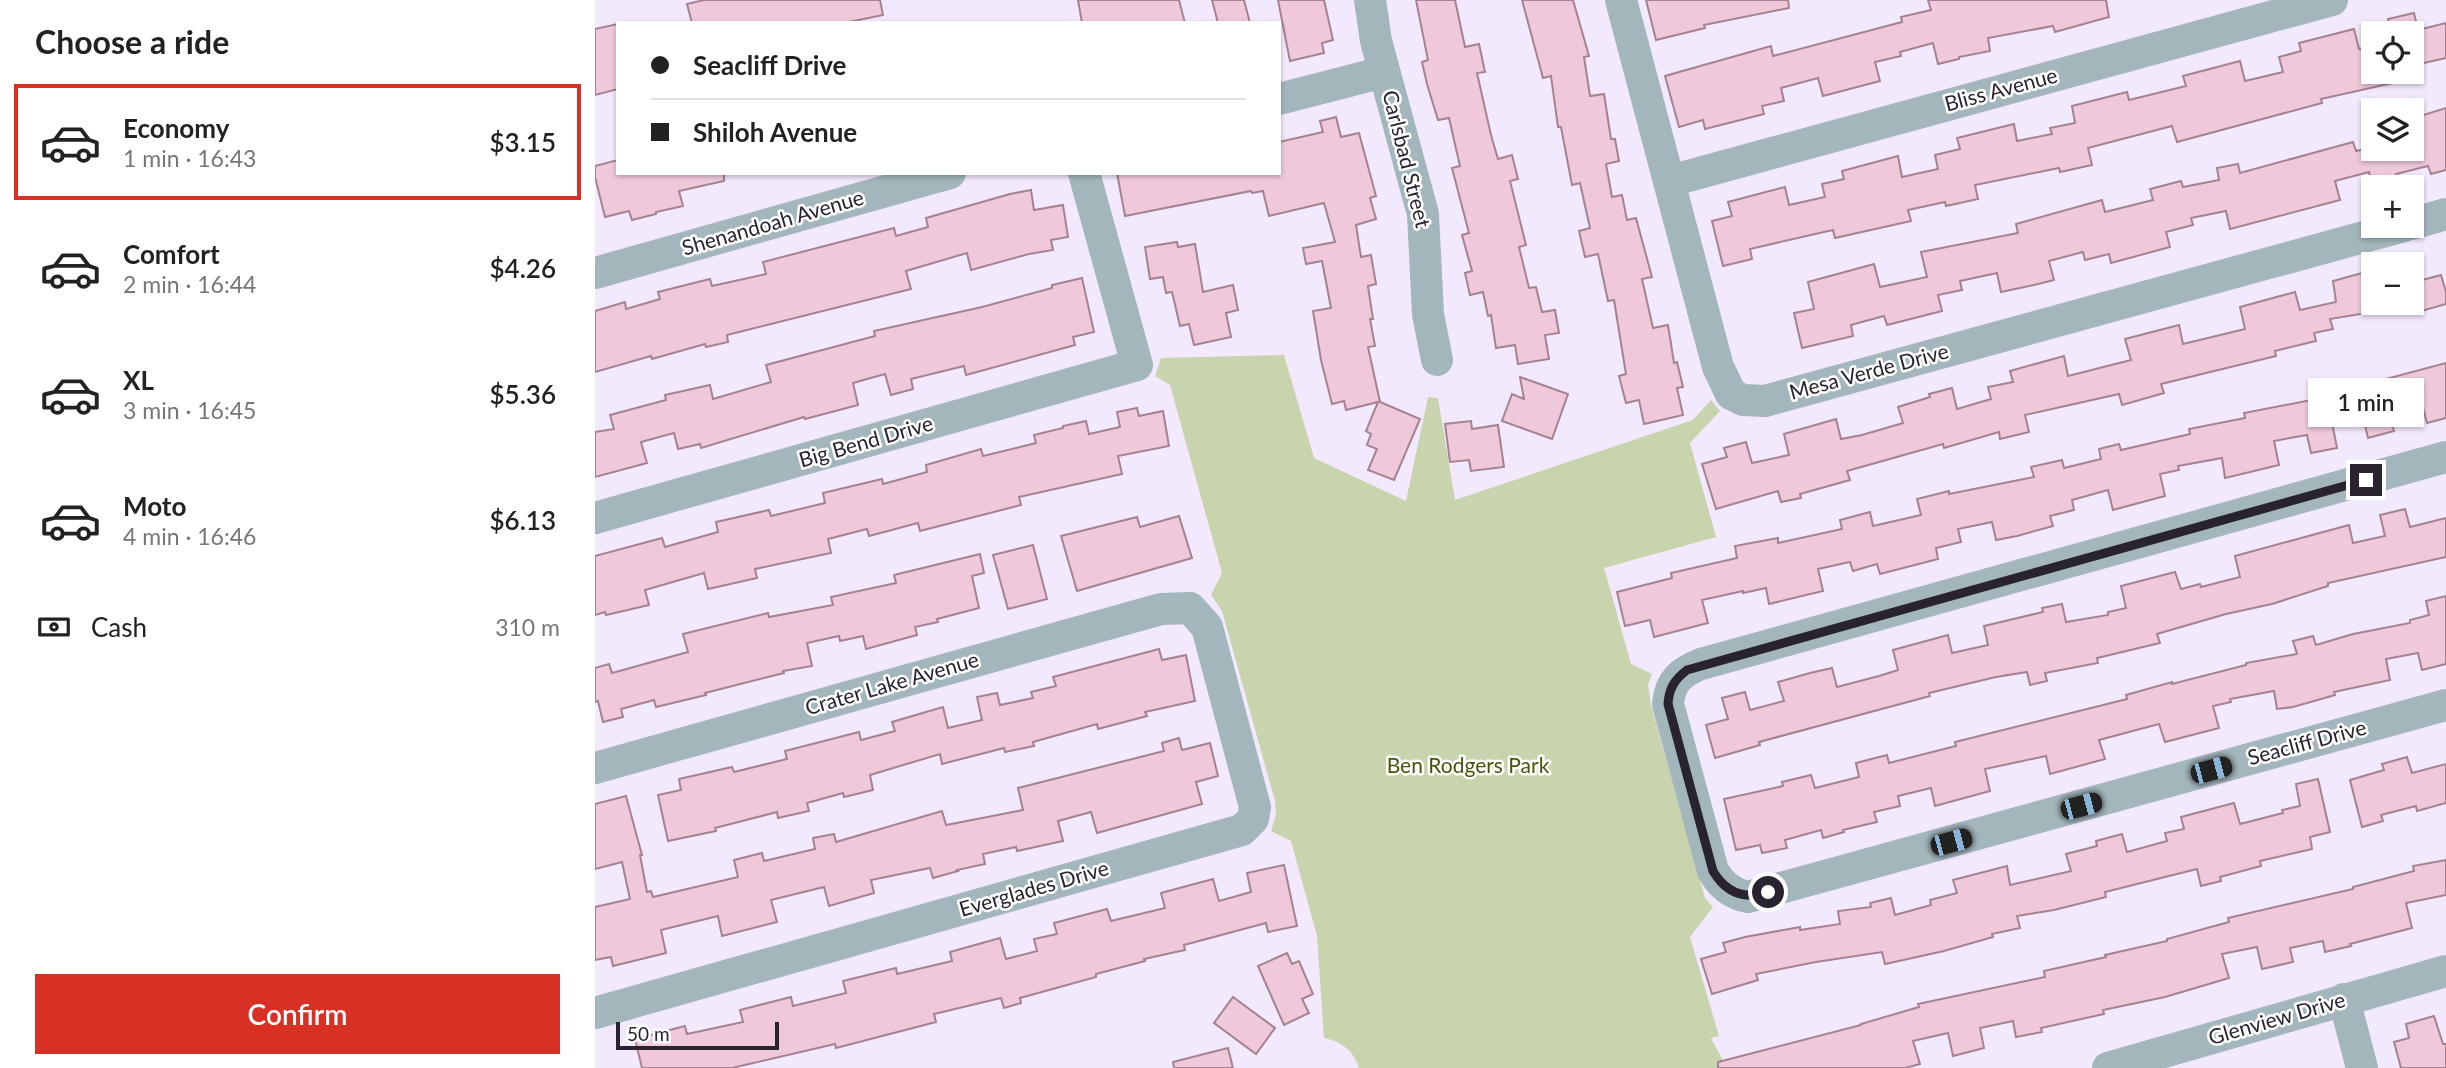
<!DOCTYPE html>
<meta charset="utf-8">
<style>
:root{--surface:#fff;--page:#f6f6f6;--text:#222;--muted:#767676;--line:#e0e0e0;--accent:#d93025}
body{margin:0;font-family:Lato,sans-serif;background:var(--page);color:var(--text);height:100vh;display:flex;flex-direction:column;font-size:26px;white-space:nowrap}
*{box-sizing:border-box;margin:0}
p{font-size:23px;color:var(--muted)}
.icon{flex:none;width:38px;height:38px;fill:none;stroke:currentColor;stroke-width:2;stroke-linecap:round;stroke-linejoin:round}
.map{position:relative;flex:1;overflow:hidden}
.side{display:flex;flex-direction:column;background:var(--surface);width:595px}
.side>*{flex:none}
.guide{position:absolute;left:21px;top:21px;width:665px;height:154px;border-radius:0px;box-shadow:0 2px 5px #0004;display:grid;align-content:center;height:154px;padding:0 35px;background:var(--surface)}
.fabs{position:absolute;left:1766px;top:21px;display:grid;gap:14px}
.fabs a{display:grid;place-items:center;width:63px;height:63px;border-radius:0px;background:var(--surface);box-shadow:0 2px 5px #0004;font-size:35px}
.scale{position:absolute;left:21px;bottom:18px;width:163px;box-sizing:border-box;padding-left:7px;border:4px solid #292330;border-top:0;font-size:19px;line-height:24px;white-space:nowrap;color:#292330;-webkit-text-stroke:5px #fff;paint-order:stroke}
.end{position:absolute;width:32px;height:32px;margin:-16px;border:9px solid #292330;background:#fff;box-shadow:0 0 0 4px #fff}
.from{border-radius:50%}
.bubble{position:absolute;height:49px;border-radius:0px;background:var(--surface);box-shadow:0 2px 5px #0004;font-size:23px;font-weight:600;line-height:49px;text-align:center}
.car{position:absolute;width:21px;height:42px;margin:-21px -10px;border-radius:9px;box-shadow:0 0 5px 2px #0007;background:linear-gradient(#222 24%,#8ab4d8 0 40%,#222 0 76%,#8ab4d8 0 86%,#222 0)}
.guide b{display:flex;align-items:center;gap:24px;height:66px;font-size:26px}
.guide b+b{border-top:2px solid var(--line)}
.guide i{width:18px;height:18px;background:var(--text)}
ul{padding:0;list-style:none}
li{display:flex;align-items:center;gap:21px;height:116px;margin:0 14px 10px;padding:0 21px;border:4px solid transparent;border-radius:0px}
li div{flex:1}
li b{display:block;font-size:26px}
li em{font-style:normal;font-weight:600}
li.selected{border-color:var(--accent)}
li>.icon{width:63px;height:63px;stroke-width:1.5}
h2{padding:0 35px;font-size:32px;line-height:84px}
.pay{display:flex;align-items:center;gap:18px;height:77px;padding:0 35px;font-size:26px}
.pay p{margin-inline-start:auto}
.cta{display:flex;gap:14px;margin-top:auto;padding:14px 35px}
.cta a{flex:1;height:80px;border-radius:0px;background:var(--accent);color:#fff;font-size:28px;font-weight:600;line-height:80px;text-align:center}
main{display:flex;flex:1;min-height:0}
.map>svg:first-child{display:block}
.green{fill:#c7d4ae}
.building{fill:#efc9da;stroke:#a58292;stroke-width:2}
.lines{fill:none;stroke-linecap:round;stroke-linejoin:round}
.minor{stroke:#a3b6bb;stroke-width:32}
.route{stroke:#292330;stroke-width:9}
.labels{text-anchor:middle;stroke-width:5;stroke-linejoin:round;paint-order:stroke}
.street-label{font-size:21px;fill:#292330;stroke:#fff}
.park-label{font-size:21px;fill:#455608;stroke:#fff}
</style>
<main>
<section class="side">
<h2>Choose a ride</h2>
<ul>
<li class="selected"><svg class="icon" aria-label="car" viewBox="0 0 24 24"><path d="M5 17H2v-5l4-1 3-4h7l3 4 3 1v5h-3M9 17h6M6 11h13"/><circle cx="7" cy="17" r="2"/><circle cx="17" cy="17" r="2"/></svg><div><b>Economy</b><p>1 min · 16:43</p></div><em>$3.15</em></li>
<li><svg class="icon" aria-label="car" viewBox="0 0 24 24"><path d="M5 17H2v-5l4-1 3-4h7l3 4 3 1v5h-3M9 17h6M6 11h13"/><circle cx="7" cy="17" r="2"/><circle cx="17" cy="17" r="2"/></svg><div><b>Comfort</b><p>2 min · 16:44</p></div><em>$4.26</em></li>
<li><svg class="icon" aria-label="car" viewBox="0 0 24 24"><path d="M5 17H2v-5l4-1 3-4h7l3 4 3 1v5h-3M9 17h6M6 11h13"/><circle cx="7" cy="17" r="2"/><circle cx="17" cy="17" r="2"/></svg><div><b>XL</b><p>3 min · 16:45</p></div><em>$5.36</em></li>
<li><svg class="icon" aria-label="car" viewBox="0 0 24 24"><path d="M5 17H2v-5l4-1 3-4h7l3 4 3 1v5h-3M9 17h6M6 11h13"/><circle cx="7" cy="17" r="2"/><circle cx="17" cy="17" r="2"/></svg><div><b>Moto</b><p>4 min · 16:46</p></div><em>$6.13</em></li>
</ul>
<div class="pay"><svg class="icon" aria-label="cash" viewBox="0 0 24 24"><path d="M3 7h18v10H3z"/><circle cx="12" cy="12" r="2"/></svg>Cash<p>310 m</p></div>
<div class="cta"><a>Confirm</a></div>
</section>
<div class="map">
<svg width="1851" height="1068" viewBox="0 0 1851 1068">
<rect width="100%" height="100%" fill="#f2e9fd"/>
<!-- green -->
<path class="green" d="M 689,355 L 719,458 L 811,501 L 833,397 L 843,398 L 860,500 L 1098,420 L 1116,400 L 1125,411 L 1095,443 L 1121,537 L 1009,568 L 1036,664 L 1057,674 L 1053,685 L 1056,705 L 1110,898 L 1118,907 L 1095,937 L 1124,1036 L 1116,1038 L 1132,1068 L 764,1068 C 759,1051 746,1041 729,1038 L 722,936 L 696,841 L 676,831 L 681,815 L 680,801 L 627,611 L 616,595 L 627,573 L 575,385 L 560,376 L 566,358 Z"/>
<!-- building -->
<g class="building">
<polygon points="109,0 285,0 288,15 249,23 97,23 92,4"/>
<polygon points="483,0 584,0 590,23 487,23"/>
<polygon points="617,0 649,0 655,23 623,23"/>
<polygon points="683,0 729,0 738,40 727,43 729,53 695,61"/>
<polygon points="821,0 860,0 870,47 884,44 890,72 882,73 896,135 903,159 917,155 923,179 915,181 931,245 924,247 934,288 941,287 947,312 960,310 964,333 950,335 954,359 923,364 920,345 901,348 896,315 893,316 888,292 875,295 870,273 877,271 867,235 874,233 857,168 865,166 854,118 843,120 832,84 827,62 833,60"/>
<polygon points="927,0 978,0 994,56 989,57 995,96 1009,94 1016,139 1020,139 1024,161 1011,164 1017,197 1027,195 1032,220 1041,218 1057,277 1047,279 1058,328 1073,325 1079,363 1082,362 1088,387 1082,388 1088,415 1049,424 1044,400 1031,403 1024,376 1031,374 1019,300 1013,301 1003,254 990,257 984,231 995,228 985,183 977,185 966,127 963,127 956,76 948,78"/>
<polygon points="1051,0 1193,0 1194,8 1109,25 1110,28 1061,40"/>
<polygon points="1333,0 1511,0 1514,17 1460,32 1458,26 1393,38 1395,51 1364,57 1364,59 1343,64 1338,43 1305,52 1306,56 1280,62 1285,81 1228,96 1223,78 1186,88 1189,101 1167,106 1169,114 1110,129 1108,120 1084,127 1070,76 1176,46 1178,56 1307,22 1306,17 1336,10"/>
<polygon points="1819,13 1823,30 1851,23 1851,58 1816,66 1816,33 1796,33 1793,19"/>
<polygon points="23,24 23,89 0,95 0,29"/>
<polygon points="1759,29 1764,49 1778,46 1778,72 1816,72 1816,79 1726,99 1727,103 1582,142 1577,126 1493,148 1497,165 1465,172 1464,168 1380,185 1383,199 1351,206 1350,202 1313,210 1316,221 1240,238 1238,230 1155,249 1157,259 1128,266 1117,221 1137,216 1133,202 1190,187 1194,205 1230,197 1227,184 1249,179 1247,171 1303,156 1307,177 1343,169 1340,155 1365,149 1362,138 1419,124 1422,141 1457,134 1455,128 1480,123 1477,106 1532,92 1534,100 1591,86 1588,76 1645,61 1650,81 1688,72 1684,57 1706,51 1704,43"/>
<polygon points="1851,108 1851,170 1836,174 1833,166 1801,174 1803,184 1778,187 1778,190 1774,172 1740,181 1745,200 1635,229 1631,211 1596,218 1598,225 1571,232 1575,247 1516,263 1514,254 1490,260 1488,252 1454,261 1459,280 1439,285 1406,292 1402,273 1365,281 1367,290 1343,295 1347,311 1292,325 1289,316 1256,325 1258,336 1207,348 1199,313 1219,309 1213,282 1279,264 1285,287 1332,277 1326,252 1423,233 1421,224 1507,200 1510,212 1558,200 1555,189 1586,181 1588,187 1624,180 1622,168 1643,164 1645,173 1758,142 1761,151 1770,149 1816,149 1816,137 1824,135 1819,118"/>
<polygon points="741,117 746,137 764,133 781,196 775,198 781,219 761,225 766,257 776,255 781,284 773,286 778,319 775,319 780,346 773,347 785,402 825,419 799,480 773,470 782,449 772,445 776,434 771,431 783,402 751,410 749,401 737,404 726,360 718,311 736,308 727,261 711,264 708,248 740,242 729,203 674,216 668,191 657,193 656,191 530,216 522,173 684,173 684,142 728,132 725,121"/>
<polygon points="23,160 23,173 129,173 129,181 84,191 88,206 61,212 61,214 37,220 34,211 10,217 0,177 0,166"/>
<polygon points="436,190 439,210 468,205 473,237 456,240 458,250 434,254 376,270 372,253 311,271 316,289 132,335 133,342 111,347 110,344 57,359 56,356 0,372 0,311 30,302 31,309 65,299 63,292 115,279 117,286 171,274 168,262 299,228 301,236 333,227 331,218 415,194"/>
<polygon points="582,242 583,247 600,244 608,292 638,285 643,310 631,313 636,337 599,345 594,324 585,326 577,292 571,293 568,277 555,279 550,247"/>
<polygon points="1778,270 1778,312 1735,319 1738,329 1719,333 1721,341 1680,351 1681,356 1566,384 1569,393 1527,405 1524,394 1430,415 1434,432 1405,439 1404,432 1349,448 1348,444 1252,471 1255,480 1205,494 1206,498 1186,502 1183,491 1121,509 1107,464 1132,457 1129,448 1151,442 1157,463 1194,455 1189,434 1241,419 1246,439 1267,435 1308,423 1303,407 1335,397 1334,394 1357,388 1362,409 1396,399 1393,387 1418,382 1415,371 1469,356 1473,376 1536,360 1530,339 1584,325 1588,344 1650,329 1645,307 1700,292 1705,310 1741,302 1738,281"/>
<polygon points="1846,275 1851,292 1851,304 1816,314 1816,283"/>
<polygon points="487,278 499,332 478,337 480,345 371,375 369,366 316,379 318,389 296,395 290,374 258,383 263,405 210,419 209,417 106,448 105,444 83,449 79,433 46,442 52,463 0,477 0,432 19,429 15,415 71,400 70,395 115,385 118,399 176,382 171,365 280,336 279,331 387,307 457,288 457,285"/>
<polygon points="1851,363 1851,418 1832,423 1827,404 1794,412 1799,431 1773,438 1761,387"/>
<polygon points="925,377 973,394 957,439 907,421 917,394 929,399"/>
<polygon points="1732,397 1742,448 1716,453 1712,435 1679,441 1684,465 1630,478 1627,458 1583,466 1584,470 1565,474 1570,496 1518,510 1513,490 1477,500 1479,510 1455,516 1458,526 1422,536 1401,540 1397,522 1363,529 1366,542 1341,548 1343,559 1285,574 1282,564 1258,571 1255,562 1223,569 1228,591 1174,604 1171,588 1148,593 1148,591 1107,600 1113,623 1059,637 1055,620 1030,626 1022,592 1077,578 1076,573 1142,558 1140,546 1183,538 1183,543 1247,529 1245,520 1275,512 1278,526 1326,515 1322,499 1354,491 1354,494 1439,477 1436,467 1467,460 1469,468 1506,459 1504,449 1524,444 1526,450 1595,434 1594,429 1650,418 1649,413"/>
<polygon points="542,408 544,416 568,411 574,446 523,456 527,474 424,497 426,505 325,531 323,523 274,536 272,529 233,539 236,553 160,569 162,578 113,589 109,573 50,590 54,605 11,615 10,612 0,615 0,556 67,538 70,547 123,532 121,522 174,510 176,516 230,503 228,493 287,479 288,484 332,472 331,465 386,449 388,456 441,443 439,435 468,428 468,426 491,421 494,434 525,427 522,412"/>
<polygon points="876,421 877,429 903,425 909,467 876,471 874,460 855,462 850,424"/>
<polygon points="1810,509 1815,527 1851,518 1851,557 1733,583 1733,586 1677,604 1631,614 1562,634 1565,643 1502,658 1503,663 1450,673 1452,681 1435,685 1432,672 1401,677 1334,693 1335,696 1164,742 1165,745 1120,758 1111,725 1133,719 1127,698 1150,692 1155,710 1189,701 1183,682 1215,673 1237,668 1242,687 1284,676 1303,670 1298,650 1353,635 1357,653 1393,645 1389,626 1448,612 1447,608 1467,604 1471,622 1513,615 1513,612 1531,608 1526,586 1580,572 1586,589 1605,584 1606,587 1645,577 1640,556 1754,525 1758,543 1790,536 1785,515"/>
<polygon points="584,516 597,558 482,591 466,536 542,517 545,527"/>
<polygon points="438,545 452,599 413,609 398,555"/>
<polygon points="385,554 389,573 377,576 384,608 342,619 343,622 320,627 322,635 271,649 268,636 245,641 244,636 212,643 217,666 188,671 189,673 110,693 111,695 61,707 59,700 26,709 28,717 8,722 3,701 0,702 0,668 14,664 17,673 93,652 88,634 173,613 174,617 238,605 236,597 301,583 299,575"/>
<polygon points="1851,596 1851,664 1827,670 1823,653 1791,659 1795,680 1739,692 1740,695 1698,707 1682,709 1679,691 1635,699 1636,702 1618,706 1624,728 1570,742 1564,724 1504,740 1510,759 1455,774 1451,756 1390,769 1395,791 1340,806 1336,788 1303,796 1305,806 1279,812 1282,822 1248,830 1249,832 1228,838 1226,830 1190,840 1192,848 1167,853 1165,845 1141,850 1129,799 1188,786 1187,782 1216,775 1220,788 1264,777 1261,763 1292,755 1294,763 1361,746 1360,742 1532,699 1531,695 1577,682 1577,684 1651,665 1651,663 1702,654 1698,641 1718,636 1721,645 1758,634 1815,623 1815,620 1834,615 1831,601"/>
<polygon points="564,649 567,660 591,655 600,701 550,712 552,716 503,729 502,724 438,742 439,746 410,752 409,748 347,764 345,754 275,775 278,790 249,797 248,793 212,803 214,811 183,818 182,812 120,828 121,831 73,841 63,795 86,790 84,779 137,767 139,772 192,759 190,751 264,732 266,740 300,731 297,722 348,707 353,728 387,720 382,697 402,693 405,705 438,698 436,692 461,686 458,677"/>
<polygon points="584,738 587,750 615,743 623,776 601,782 607,804 502,833 496,812 463,821 468,841 422,851 421,847 388,854 390,864 362,870 363,871 338,878 335,868 276,880 279,893 234,906 229,887 176,900 182,922 127,936 123,916 66,930 71,953 18,966 16,957 0,960 0,907 35,899 27,862 0,869 0,804 31,796 47,855 45,855 52,892 56,891 58,897 143,877 139,860 167,853 169,861 220,849 218,838 239,834 241,842 347,811 351,825 428,810 423,788 569,751 567,743"/>
<polygon points="1812,757 1817,773 1851,764 1851,803 1822,811 1821,806 1786,815 1788,821 1767,827 1755,780 1789,770 1787,764"/>
<polygon points="1723,779 1735,832 1715,837 1717,849 1665,861 1666,866 1625,877 1626,881 1606,886 1602,869 1510,892 1511,897 1459,910 1422,916 1425,928 1397,934 1398,937 1349,951 1290,964 1287,952 1221,962 1161,974 1163,980 1117,994 1106,959 1131,952 1128,943 1150,937 1205,927 1205,930 1245,924 1243,911 1276,907 1275,903 1296,898 1300,915 1336,905 1335,900 1362,893 1358,880 1412,866 1415,885 1476,871 1471,854 1502,846 1501,841 1527,834 1532,852 1572,841 1570,833 1589,829 1586,817 1639,803 1645,824 1688,813 1687,810 1705,806 1701,784"/>
<polygon points="1851,860 1851,895 1811,903 1817,928 1755,944 1756,946 1730,952 1728,941 1695,948 1698,962 1667,969 1662,947 1627,954 1634,978 1570,997 1508,1010 1509,1014 1446,1028 1447,1032 1421,1037 1418,1021 1385,1028 1389,1048 1358,1056 1353,1033 1318,1041 1325,1064 1310,1068 1123,1068 1123,1062 1266,1025 1266,1024 1324,1007 1323,1004 1450,977 1449,971 1511,957 1510,955 1572,941 1572,939 1634,922 1633,918 1758,889 1758,887 1819,871 1818,866"/>
<polygon points="689,865 702,926 673,932 671,923 589,945 590,950 549,959 550,961 501,974 501,977 425,998 426,1003 409,1008 406,998 339,1014 341,1022 241,1048 240,1044 137,1068 47,1068 40,1039 90,1026 92,1034 148,1022 145,1010 196,997 198,1006 251,993 248,981 301,968 302,974 357,961 355,952 405,938 411,959 442,951 439,939 462,934 459,923 512,909 516,921 570,908 566,893 618,879 624,901 656,892 652,873"/>
<polygon points="692,953 697,964 704,961 718,994 707,999 714,1013 689,1025 663,966"/>
<polygon points="638,997 680,1028 661,1054 619,1023"/>
<polygon points="1839,1016 1848,1044 1851,1044 1851,1068 1806,1068 1799,1042 1814,1038 1811,1024"/>
<polygon points="633,1048 638,1068 579,1068 578,1062"/>
</g>
<g class="lines">
<!-- minor -->
<g class="minor">
<polyline points="775,0 781,41 828,214 833,314 842,360"/>
<polyline points="1026,0 1123,367 1136,394 1148,400 1170,401 1809,226"/>
<polyline points="684,99 789,72"/>
<polyline points="1075,181 1737,0"/>
<polyline points="1816,224 1851,214"/>
<polyline points="0,273 355,173"/>
<path d="M 1851,457 L 1106,664 C 1086,672 1075,681 1073,704 L 1118,871 C 1126,885 1137,894 1153,897 L 1851,705"/>
<polyline points="0,518 542,365 489,173"/>
<polyline points="0,768 566,609 595,608 612,627 660,807 658,819 647,830 0,1013"/>
<polyline points="1749,999 1767,1068"/>
<polyline points="1513,1068 1851,971"/>
</g>
</g>
<g class="lines">
<!-- route -->
<path class="route" d="M 1173,892 C 1149,900 1131,893 1118,871 L 1073,704 C 1074,688 1080,679 1092,670 L 1771,480"/>
</g>
<g class="labels">
<!-- street labels -->
<g class="street-label">
<text transform="translate(1406 90) rotate(-15)" y="7">Bliss Avenue</text>
<text transform="translate(811 159) rotate(76)" y="7">Carlsbad Street</text>
<text transform="translate(178 223) rotate(-16)" y="7">Shenandoah Avenue</text>
<text transform="translate(1274 372) rotate(-15)" y="7">Mesa Verde Drive</text>
<text transform="translate(271 442) rotate(-16)" y="7">Big Bend Drive</text>
<text transform="translate(297 684) rotate(-16)" y="7">Crater Lake Avenue</text>
<text transform="translate(1712 743) rotate(-15)" y="7">Seacliff Drive</text>
<text transform="translate(439 889) rotate(-16)" y="7">Everglades Drive</text>
<text transform="translate(1682 1019) rotate(-16)" y="7">Glenview Drive</text>
</g>
<!-- park labels -->
<g class="park-label">
<text x="873" y="773">Ben Rodgers Park</text>
</g>
</g>
</svg>
<div class="fabs">
<a><svg class="icon" aria-label="locate" viewBox="0 0 24 24"><circle cx="12" cy="12" r="6"/><path d="M12 2v4M12 18v4M2 12h4M18 12h4"/></svg></a>
<a><svg class="icon" aria-label="layers" viewBox="0 0 24 24"><path d="M12 4l9 5-9 5-9-5zM3 14l9 5 9-5"/></svg></a>
<a>+</a>
<a>−</a>
</div>
<div class="scale">50 m</div>
<i class="end from" style="left:1173px;top:892px"></i>
<i class="end" style="left:1771px;top:480px"></i>
<div class="bubble" style="left:1713px;top:378px;width:116px">1 min</div>
<i class="car" style="left:1616px;top:770px;rotate:75deg"></i>
<i class="car" style="left:1486px;top:806px;rotate:75deg"></i>
<i class="car" style="left:1356px;top:842px;rotate:75deg"></i>
<div class="guide">
<b><i class="from"></i>Seacliff Drive</b>
<b><i></i>Shiloh Avenue</b>
</div>
</div>
</main>
